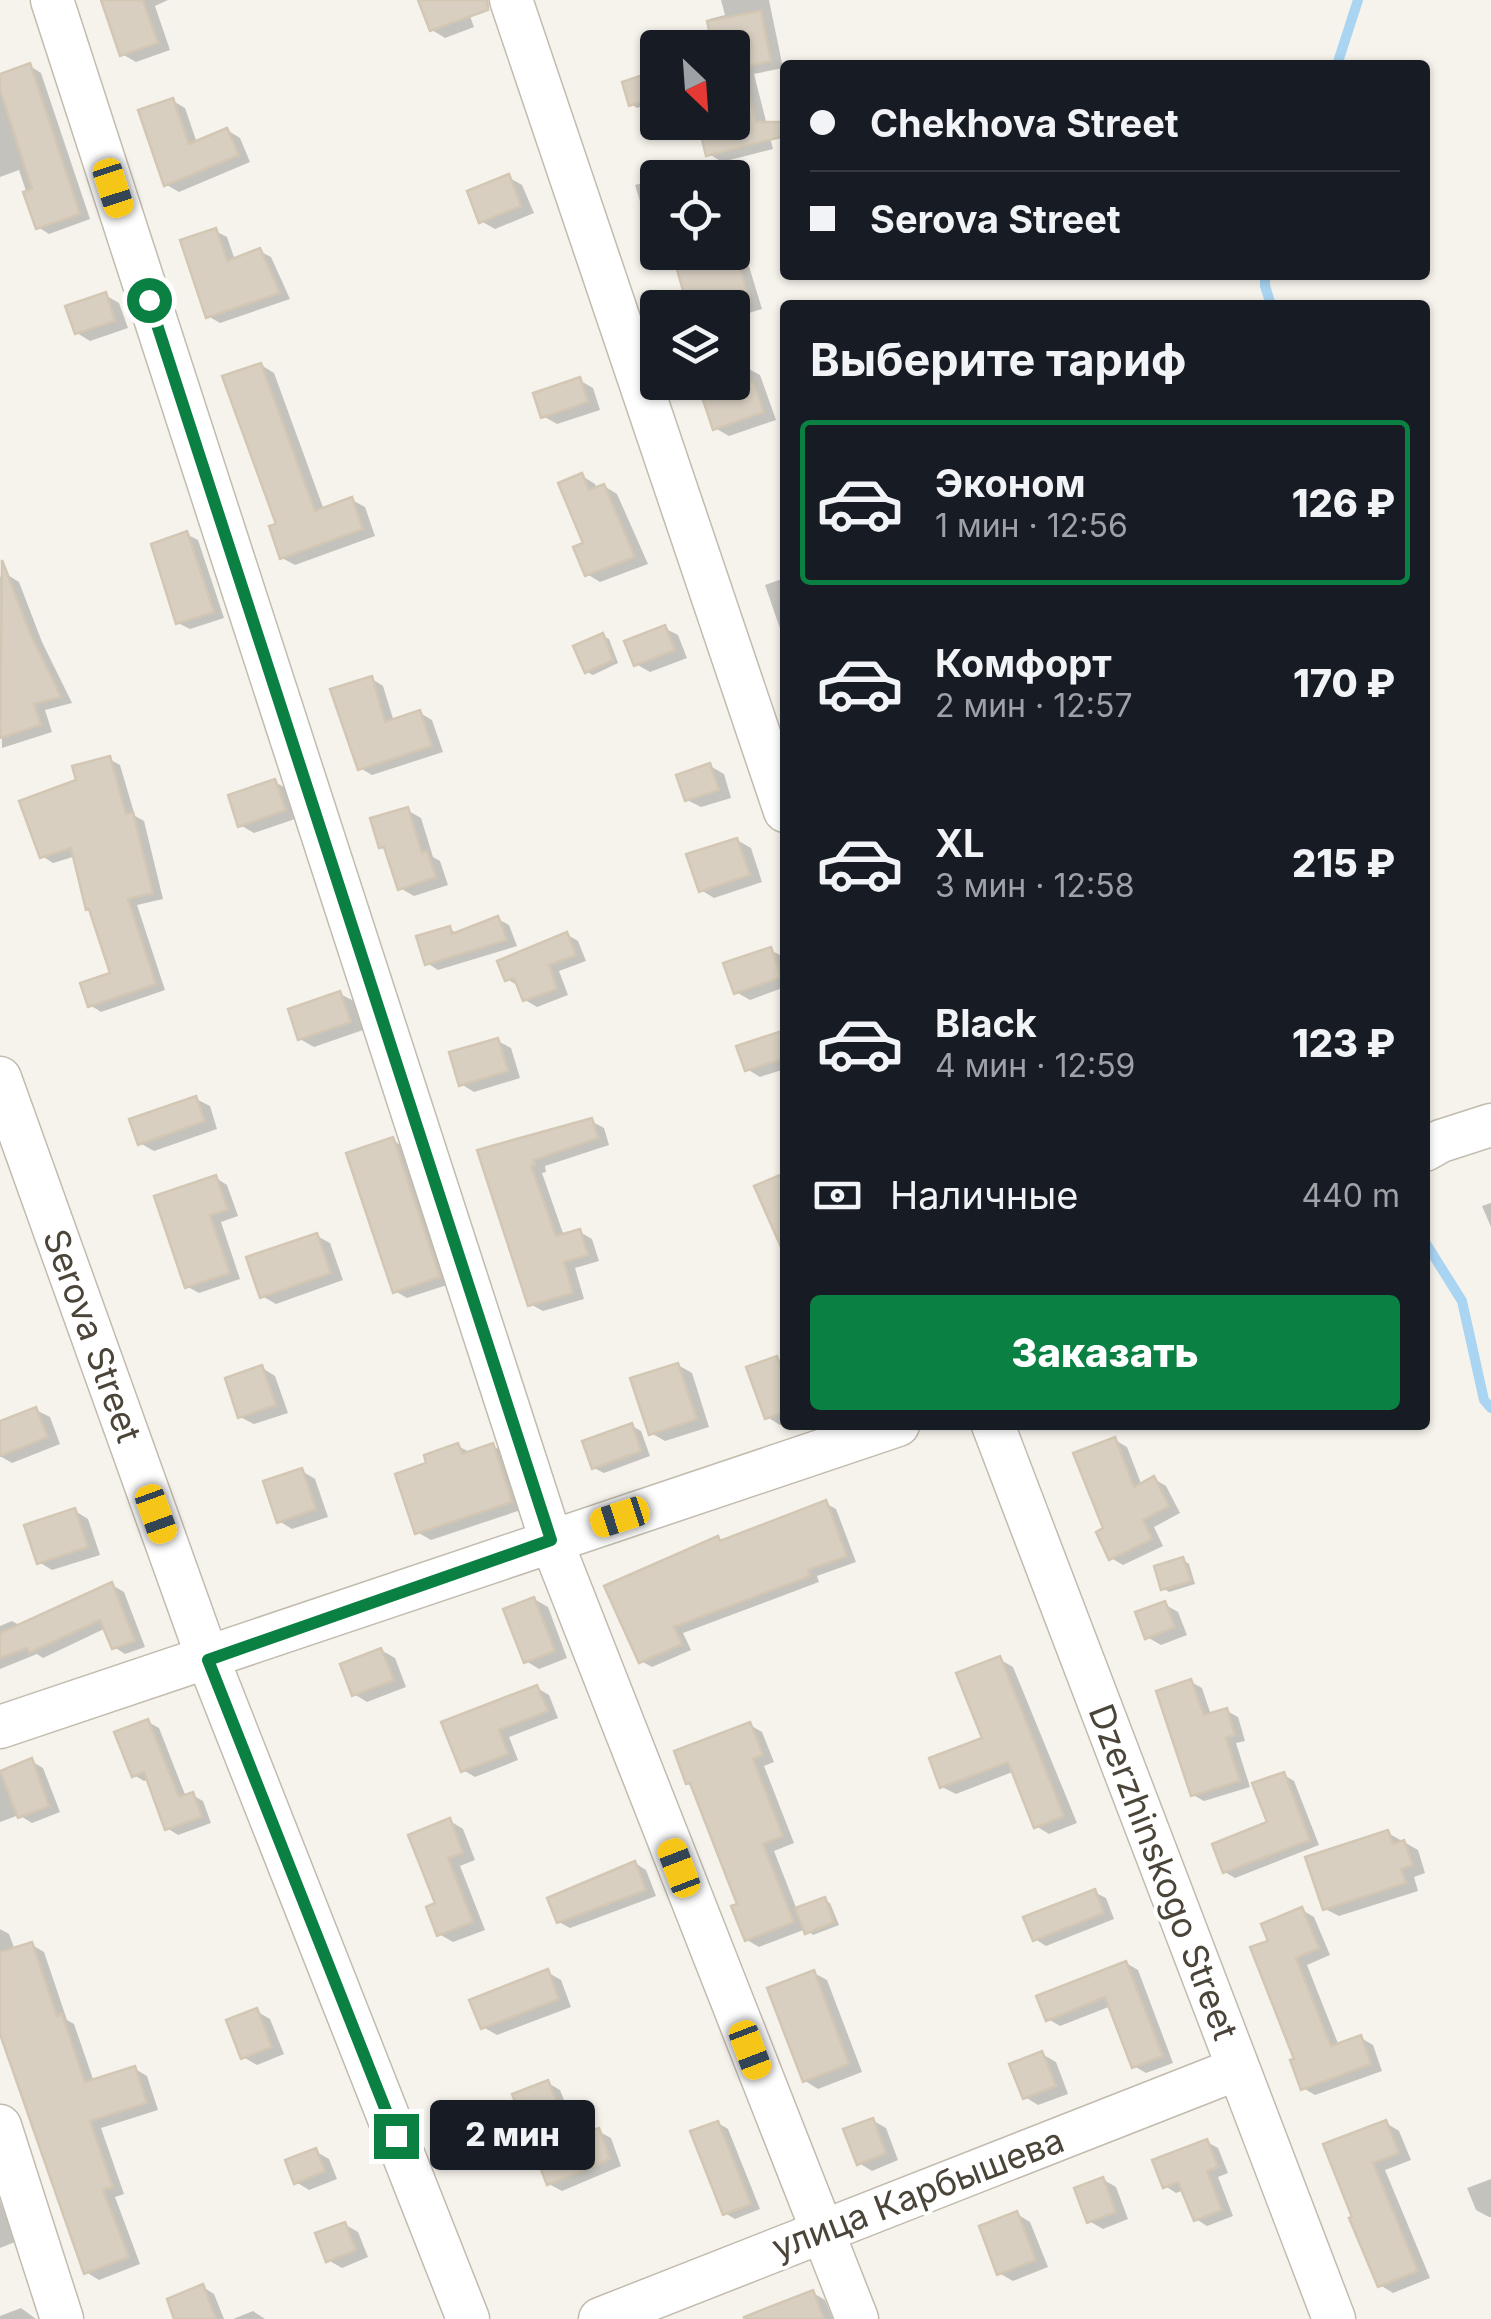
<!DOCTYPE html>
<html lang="ru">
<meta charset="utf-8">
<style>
:root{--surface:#171b24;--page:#20242c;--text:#f1f3f6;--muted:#9ea1a6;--line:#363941;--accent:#0b8043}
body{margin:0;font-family:Inter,sans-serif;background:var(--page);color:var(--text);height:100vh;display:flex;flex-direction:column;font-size:38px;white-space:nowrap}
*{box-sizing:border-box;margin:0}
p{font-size:32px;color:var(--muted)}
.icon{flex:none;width:55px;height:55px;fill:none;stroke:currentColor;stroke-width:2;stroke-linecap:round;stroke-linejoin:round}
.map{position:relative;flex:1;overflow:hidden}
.details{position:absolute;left:780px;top:300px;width:650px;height:1130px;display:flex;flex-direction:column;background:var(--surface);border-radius:10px;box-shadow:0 2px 8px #0004}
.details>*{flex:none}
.banner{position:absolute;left:780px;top:60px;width:650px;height:220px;border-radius:10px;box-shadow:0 2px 8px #0004;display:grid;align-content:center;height:220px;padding:0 30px;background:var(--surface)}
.needle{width:65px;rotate:155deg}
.tools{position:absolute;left:640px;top:30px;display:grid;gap:20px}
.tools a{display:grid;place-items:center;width:110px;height:110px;border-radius:10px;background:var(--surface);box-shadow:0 2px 8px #0004;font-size:50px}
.end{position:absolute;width:45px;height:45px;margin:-22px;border:12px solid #0b8043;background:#fff;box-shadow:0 0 0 5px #fff}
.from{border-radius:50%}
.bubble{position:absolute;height:70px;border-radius:10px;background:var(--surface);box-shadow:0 2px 8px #0004;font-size:32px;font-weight:800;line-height:70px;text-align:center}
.car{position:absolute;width:30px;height:60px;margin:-30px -15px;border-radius:12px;box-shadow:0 0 8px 2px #0007;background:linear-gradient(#f5c518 24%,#345 0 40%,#f5c518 0 76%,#345 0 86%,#f5c518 0)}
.banner b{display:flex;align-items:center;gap:35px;height:95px;font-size:38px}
.banner b+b{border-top:2px solid var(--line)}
.banner i{width:25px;height:25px;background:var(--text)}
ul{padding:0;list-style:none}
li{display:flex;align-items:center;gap:30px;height:165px;margin:0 20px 15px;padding:0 10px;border:5px solid transparent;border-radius:10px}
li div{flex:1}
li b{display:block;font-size:38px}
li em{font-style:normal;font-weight:800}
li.on{border-color:var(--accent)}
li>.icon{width:90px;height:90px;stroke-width:1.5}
h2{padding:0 30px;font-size:45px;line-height:120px}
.pay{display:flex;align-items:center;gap:25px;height:110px;padding:0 30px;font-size:38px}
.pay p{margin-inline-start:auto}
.button{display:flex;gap:20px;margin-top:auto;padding:20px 30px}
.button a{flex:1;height:115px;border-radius:10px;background:var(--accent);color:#fff;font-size:40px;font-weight:800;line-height:115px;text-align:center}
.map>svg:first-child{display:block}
.shadow{fill:#0003}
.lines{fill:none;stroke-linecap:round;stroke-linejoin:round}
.stream{stroke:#a9d4f2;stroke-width:10}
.building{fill:#d8cfc1;stroke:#d3c7b4;stroke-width:2.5}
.minor-casing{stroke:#c2bbae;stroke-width:45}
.minor{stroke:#fff;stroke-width:42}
.route{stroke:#0b8043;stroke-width:12}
.labels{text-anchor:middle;stroke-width:8;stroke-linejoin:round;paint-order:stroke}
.street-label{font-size:35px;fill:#4b4439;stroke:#fff}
</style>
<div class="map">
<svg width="1491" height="2319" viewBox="0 0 1491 2319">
<rect width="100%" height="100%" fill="#f6f3ec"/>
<!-- shadow -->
<g class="shadow">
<polygon points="100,0 168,0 155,6 170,50 136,62 122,54 108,13 104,10"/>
<polygon points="421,0 464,0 474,27 445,38 432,30"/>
<polygon points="721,0 769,0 783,68 754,74 773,149 722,162 709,154 732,122 732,48 715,48 709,19 725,15"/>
<polygon points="30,66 41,73 90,219 49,234 38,227 19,170 0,177 0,77"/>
<polygon points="658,73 658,101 637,108 631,104"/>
<polygon points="173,101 185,108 197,143 227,130 240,138 250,162 179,192 167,185"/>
<polygon points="508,177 522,185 534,213 495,229 481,221"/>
<polygon points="658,179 658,209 648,211 642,208 635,185"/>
<polygon points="215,231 227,237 235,260 259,251 271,257 290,299 220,323 208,316"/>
<polygon points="732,245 745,253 762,309 732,318"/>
<polygon points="105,295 119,303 128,328 90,341 77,333"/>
<polygon points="261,365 274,373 324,510 352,500 365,507 375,536 295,565 282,558"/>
<polygon points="747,368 760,375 776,420 729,436 715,428 732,382 732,373"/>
<polygon points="579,380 593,388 600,410 557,424 543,416"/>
<polygon points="582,476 595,484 597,489 604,486 617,494 648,564 600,582 587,574"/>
<polygon points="186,534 198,540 224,618 190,629 178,623"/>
<polygon points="6,574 19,582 42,642 72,703 45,710 52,732 2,748 0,577"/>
<polygon points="785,578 785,643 765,585"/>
<polygon points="664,628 678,635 687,658 650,672 636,664"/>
<polygon points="603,636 609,639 618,663 593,675 587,672"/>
<polygon points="372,679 383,686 394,722 420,713 432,720 443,752 372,775 360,768"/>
<polygon points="109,759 120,765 135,816 144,821 163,899 137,905 165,990 101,1012 90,1005 113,974 76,856 53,863 42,856 79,781"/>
<polygon points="710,766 724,774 731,798 701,807 687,800"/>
<polygon points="275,782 289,790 298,818 254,833 240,825"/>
<polygon points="407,810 421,818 433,857 440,861 448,885 414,896 400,888 388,851 381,847"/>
<polygon points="737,840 751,848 762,882 714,898 701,890"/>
<polygon points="498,919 509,925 517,946 438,970 427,963 450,929 458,934"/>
<polygon points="566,934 578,941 586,961 559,971 568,995 537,1007 525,1000 520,987 507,979"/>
<polygon points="770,950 784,957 785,987 750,1000 736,992"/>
<polygon points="340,994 354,1001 363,1030 314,1047 300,1039"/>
<polygon points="785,1032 785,1069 760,1077 747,1069"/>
<polygon points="498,1041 511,1048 520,1078 474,1092 461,1084"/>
<polygon points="196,1099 210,1106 217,1129 154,1151 140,1143"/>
<polygon points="591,1121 604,1128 609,1145 545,1166 546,1172 542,1173 564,1236 580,1232 592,1239 599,1261 575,1268 584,1299 543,1311 530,1304 480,1152"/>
<polygon points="392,1140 404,1147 450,1284 407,1298 395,1291"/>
<polygon points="216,1178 227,1185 238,1216 221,1222 240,1279 199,1293 188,1287"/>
<polygon points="1491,1203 1491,1227 1482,1206"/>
<polygon points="317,1236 330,1243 343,1280 276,1304 262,1296"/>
<polygon points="776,1359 785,1364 785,1423 780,1425 767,1417"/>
<polygon points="678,1365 692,1373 709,1427 665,1441 651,1433"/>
<polygon points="262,1368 275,1376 288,1413 254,1424 240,1417"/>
<polygon points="36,1410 50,1417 60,1444 12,1463 0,1456 0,1424"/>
<polygon points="632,1426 641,1431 650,1456 604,1473 594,1468"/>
<polygon points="1115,1440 1127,1447 1142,1486 1154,1479 1166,1486 1180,1513 1154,1527 1163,1546 1123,1565 1111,1558 1106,1530"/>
<polygon points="458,1446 471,1453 493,1446 507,1454 524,1509 431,1540 417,1532 430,1464"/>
<polygon points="302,1471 315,1479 328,1517 292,1529 279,1521"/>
<polygon points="825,1503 836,1509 856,1562 817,1576 819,1582 683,1633 691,1650 652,1667 641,1661 718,1539 724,1543"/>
<polygon points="75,1511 88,1519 100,1555 52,1570 39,1562"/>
<polygon points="1183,1560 1189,1564 1195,1584 1169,1592 1163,1588"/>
<polygon points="112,1585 124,1592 145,1647 125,1654 114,1647 106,1628 43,1658 37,1654 0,1669 0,1626 12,1621 21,1626"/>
<polygon points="534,1599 548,1607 567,1658 539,1669 526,1661"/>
<polygon points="1164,1604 1178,1612 1187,1635 1161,1645 1147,1637"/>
<polygon points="381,1650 395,1658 406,1687 367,1702 354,1694"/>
<polygon points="999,1659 1013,1667 1077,1823 1049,1834 1036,1826 1015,1771 956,1794 942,1787 985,1739"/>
<polygon points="1191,1682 1202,1688 1211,1715 1227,1711 1238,1717 1245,1741 1236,1743 1250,1787 1204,1801 1193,1795"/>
<polygon points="537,1688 549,1695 558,1718 509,1737 518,1760 475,1777 463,1770"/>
<polygon points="148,1722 159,1728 186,1797 192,1795 203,1801 211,1823 178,1835 167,1828 149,1779 144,1781 134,1775"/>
<polygon points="750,1725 762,1732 774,1762 764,1766 794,1843 774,1851 797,1910 824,1900 830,1903 839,1925 813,1935 806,1929 759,1947 747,1940 740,1905 693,1785 688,1782"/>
<polygon points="31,1761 43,1768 60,1812 32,1823 19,1815 0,1822 0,1773"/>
<polygon points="1284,1775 1294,1781 1319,1845 1235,1878 1225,1872 1271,1824"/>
<polygon points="450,1821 463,1829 475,1860 460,1866 485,1930 453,1942 439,1934 438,1905"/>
<polygon points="1388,1833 1418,1850 1425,1873 1414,1877 1418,1891 1339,1916 1325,1909"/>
<polygon points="635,1863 646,1870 656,1896 570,1928 559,1922"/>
<polygon points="1094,1892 1106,1898 1114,1919 1046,1946 1035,1939"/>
<polygon points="1302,1910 1314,1917 1330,1955 1307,1965 1339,2046 1361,2038 1373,2045 1382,2071 1315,2095 1303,2088 1271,1942"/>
<polygon points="0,1929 9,1934 15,1950 32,1945 44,1952 67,2020 74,2024 94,2082 135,2069 147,2076 158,2110 101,2128 124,2194 115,2197 140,2264 99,2280 86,2272 0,2026"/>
<polygon points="1126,1963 1138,1970 1173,2063 1146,2073 1134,2066 1111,2006 1060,2026 1048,2019"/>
<polygon points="547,1972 561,1980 571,2007 497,2035 483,2027"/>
<polygon points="814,1973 827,1980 862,2072 818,2089 805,2081"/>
<polygon points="256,2011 270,2019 284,2054 257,2065 243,2057"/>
<polygon points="1042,2054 1056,2062 1068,2094 1038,2105 1025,2097"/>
<polygon points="548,2083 560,2090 579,2137 598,2131 611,2138 621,2166 562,2191 549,2184"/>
<polygon points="872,2120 886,2128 898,2160 872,2171 859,2163"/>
<polygon points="718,2123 728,2129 760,2209 735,2219 725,2213"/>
<polygon points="1386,2123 1399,2131 1411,2160 1385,2170 1430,2278 1393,2293 1380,2285 1327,2146"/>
<polygon points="1207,2142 1218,2148 1228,2173 1218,2177 1233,2216 1207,2226 1196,2219 1184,2190 1176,2193 1165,2186"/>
<polygon points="315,2151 329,2159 337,2179 309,2190 296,2182"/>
<polygon points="1102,2179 1116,2187 1128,2219 1103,2229 1089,2221"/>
<polygon points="1491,2179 1491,2217 1489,2217 1476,2210 1467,2188"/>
<polygon points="0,2200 15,2242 0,2248"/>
<polygon points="1017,2214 1030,2222 1048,2267 1013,2281 999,2273"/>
<polygon points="344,2224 358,2232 368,2257 342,2268 328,2260"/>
<polygon points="203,2287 214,2294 224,2319 177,2319"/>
<polygon points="813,2293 825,2300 833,2319 790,2319"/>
<polygon points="21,2308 36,2319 0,2319 0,2316"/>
<polygon points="253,2311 265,2319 233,2319"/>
</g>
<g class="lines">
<!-- stream -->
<g class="stream">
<polyline points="1337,65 1358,0"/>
<polyline points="1265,275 1265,286 1271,305"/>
<polyline points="1425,1242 1462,1301 1484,1400 1491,1408"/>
</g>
</g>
<!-- building -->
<g class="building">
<polygon points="101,0 143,0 158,43 120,56"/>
<polygon points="418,0 487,0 488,10 430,31"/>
<polygon points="761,11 771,61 742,67 756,122 785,122 785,136 706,156 698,122 732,122 732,48 713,48 707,21"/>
<polygon points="30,63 80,214 36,229 23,192 32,189 0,90 0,74"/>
<polygon points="658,70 658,96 629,106 622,82"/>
<polygon points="173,98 189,144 227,128 239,155 164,186 138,110"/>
<polygon points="509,174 521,206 479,223 467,191"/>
<polygon points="216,228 227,261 260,248 280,293 206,318 180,240"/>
<polygon points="696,252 735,252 750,302 731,308 688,308 674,259"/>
<polygon points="106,292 115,321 75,334 65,306"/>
<polygon points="261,363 315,511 352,497 363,529 280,559 269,526 276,524 222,376"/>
<polygon points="580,377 588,402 541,418 533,393"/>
<polygon points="697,382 753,382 764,412 713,430"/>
<polygon points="582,473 589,490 604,484 635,557 585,576 573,547 583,543 558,483"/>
<polygon points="187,531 214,612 176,624 151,544"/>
<polygon points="2,560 30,633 61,697 34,704 41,725 0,738"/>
<polygon points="665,625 675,650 634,666 624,641"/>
<polygon points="603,633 613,660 585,673 573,646"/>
<polygon points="372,676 385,722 420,710 432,746 358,770 330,689"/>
<polygon points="110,756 126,814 133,812 153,893 128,899 156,984 88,1007 80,983 110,973 89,909 86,910 71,848 40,858 19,801 76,780 72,766"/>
<polygon points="710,763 719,790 685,801 676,775"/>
<polygon points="275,779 286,810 238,827 228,795"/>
<polygon points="408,807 422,853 427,851 436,877 398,890 384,847 379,848 370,818"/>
<polygon points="737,838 750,875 699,892 686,854"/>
<polygon points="498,916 507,940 425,965 416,936 450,926 452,934"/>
<polygon points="567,932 576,955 549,965 557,989 523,1001 514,978 505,981 497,961"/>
<polygon points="771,947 781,977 734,994 723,963"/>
<polygon points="340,991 351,1022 298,1040 288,1009"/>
<polygon points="785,1030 785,1058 745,1071 736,1046"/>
<polygon points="498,1038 508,1071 459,1086 449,1052"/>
<polygon points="196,1096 205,1121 138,1145 129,1119"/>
<polygon points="592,1118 598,1138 534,1160 535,1165 531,1166 556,1236 580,1229 588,1255 564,1262 573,1293 528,1306 477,1150"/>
<polygon points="393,1137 440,1277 393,1293 346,1153"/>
<polygon points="785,1173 785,1256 754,1186"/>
<polygon points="216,1175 228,1210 210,1215 230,1273 185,1288 154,1196"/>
<polygon points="317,1233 331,1273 260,1298 246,1257"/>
<polygon points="777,1356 785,1380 785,1412 765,1419 746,1367"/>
<polygon points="678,1363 697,1419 649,1435 630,1378"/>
<polygon points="262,1365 276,1405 238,1418 225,1378"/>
<polygon points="36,1407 48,1437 0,1456 0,1421"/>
<polygon points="632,1423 641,1451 592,1469 582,1441"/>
<polygon points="1115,1437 1134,1487 1154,1476 1169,1506 1143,1520 1152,1539 1109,1560 1096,1532 1103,1528 1073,1453"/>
<polygon points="458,1443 462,1454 493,1443 512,1502 415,1534 395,1474 426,1463 424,1455"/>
<polygon points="302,1468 316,1509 277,1523 263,1481"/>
<polygon points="826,1500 847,1556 808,1570 810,1576 674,1627 682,1644 639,1663 604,1586 718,1536 720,1541"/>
<polygon points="75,1508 88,1547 37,1564 24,1525"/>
<polygon points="1183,1557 1191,1581 1161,1590 1154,1566"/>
<polygon points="112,1582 135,1641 112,1649 100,1620 29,1653 27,1648 0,1658 0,1633"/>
<polygon points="534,1597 555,1651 524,1663 503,1609"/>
<polygon points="1165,1601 1175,1627 1145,1639 1135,1612"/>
<polygon points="381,1648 394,1680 352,1696 340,1664"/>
<polygon points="1000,1656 1064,1816 1034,1828 1008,1762 940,1788 929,1758 982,1738 956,1673"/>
<polygon points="1191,1679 1204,1715 1227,1708 1235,1735 1226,1738 1240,1781 1191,1796 1156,1691"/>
<polygon points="537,1685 548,1711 499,1730 508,1754 461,1772 441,1722"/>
<polygon points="148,1719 179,1797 193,1792 202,1817 165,1830 144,1772 132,1777 114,1732"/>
<polygon points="750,1722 763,1755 753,1759 783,1836 763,1844 794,1922 745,1941 731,1906 737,1904 690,1783 686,1784 674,1751"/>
<polygon points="32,1758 49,1806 18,1818 0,1771"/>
<polygon points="1284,1772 1310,1840 1223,1873 1212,1844 1267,1822 1252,1783"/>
<polygon points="450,1818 463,1853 448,1858 473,1922 437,1936 426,1907 435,1903 408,1835"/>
<polygon points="1388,1830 1393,1844 1404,1840 1413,1865 1401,1869 1406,1883 1323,1910 1305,1857"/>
<polygon points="635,1861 646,1890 557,1923 547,1898"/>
<polygon points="1095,1889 1104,1913 1033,1941 1023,1917"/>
<polygon points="825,1897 834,1922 805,1934 795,1908"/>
<polygon points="1302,1907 1319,1948 1296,1958 1331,2046 1361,2035 1371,2064 1301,2090 1290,2060 1294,2059 1250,1947 1268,1941 1261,1924"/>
<polygon points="32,1942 57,2016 62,2014 85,2082 135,2066 147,2103 90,2121 113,2187 103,2190 129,2257 84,2274 0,2034 0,1952"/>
<polygon points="1126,1961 1163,2056 1132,2068 1105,1997 1046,2021 1036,1996"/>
<polygon points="548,1969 559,1999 481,2029 469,2000"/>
<polygon points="814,1970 849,2064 803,2082 767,1988"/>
<polygon points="257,2008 272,2047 241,2059 226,2020"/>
<polygon points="1042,2051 1056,2086 1023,2099 1009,2064"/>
<polygon points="548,2080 570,2137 599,2128 610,2159 547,2185 512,2094"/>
<polygon points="873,2118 886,2153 857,2165 843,2129"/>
<polygon points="1386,2120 1399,2153 1373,2163 1418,2271 1378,2287 1349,2218 1352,2217 1323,2144"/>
<polygon points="718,2121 751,2204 723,2215 690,2131"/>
<polygon points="1207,2139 1218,2167 1207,2171 1222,2210 1194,2221 1178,2182 1163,2188 1152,2160"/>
<polygon points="316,2148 325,2171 294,2184 285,2160"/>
<polygon points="1103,2177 1116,2212 1087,2223 1074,2188"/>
<polygon points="1017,2211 1036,2260 997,2275 979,2226"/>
<polygon points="345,2222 356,2250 326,2262 315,2233"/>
<polygon points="203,2284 216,2319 174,2319 167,2299"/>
<polygon points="813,2290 824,2319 744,2319 744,2317"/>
</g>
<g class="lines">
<!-- minor casing -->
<g class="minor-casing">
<g id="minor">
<polyline points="52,0 551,1540 857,2319"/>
<polyline points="511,0 785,811"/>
<polyline points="0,1078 208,1659 468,2319"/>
<polyline points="1425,1150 1441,1141 1491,1125"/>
<polyline points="993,1425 1334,2319"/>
<polyline points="0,1727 898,1425"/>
<polyline points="0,2126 62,2319"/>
<polyline points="600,2319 1237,2069"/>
</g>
</g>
<!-- minor -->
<use href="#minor" class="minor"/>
</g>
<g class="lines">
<!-- route -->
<polyline class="route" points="149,300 551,1540 208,1660 396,2136"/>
</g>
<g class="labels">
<!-- street labels -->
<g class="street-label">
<text transform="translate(92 1336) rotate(70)" y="12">Serova Street</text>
<text transform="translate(1163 1872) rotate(69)" y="12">Dzerzhinskogo Street</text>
<text transform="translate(918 2194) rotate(-21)" y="12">улица Карбышева</text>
</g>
</g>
</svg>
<div class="tools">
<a><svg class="needle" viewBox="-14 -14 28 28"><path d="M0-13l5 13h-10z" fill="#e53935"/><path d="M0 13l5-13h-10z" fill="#9ea1a6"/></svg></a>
<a><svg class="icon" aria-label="locate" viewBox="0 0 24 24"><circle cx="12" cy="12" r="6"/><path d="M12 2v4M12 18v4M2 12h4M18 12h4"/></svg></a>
<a><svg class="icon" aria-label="layers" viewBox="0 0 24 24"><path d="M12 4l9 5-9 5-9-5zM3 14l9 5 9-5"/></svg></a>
</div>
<i class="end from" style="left:149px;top:300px"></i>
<i class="end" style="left:396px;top:2136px"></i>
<div class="bubble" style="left:430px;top:2100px;width:165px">2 мин</div>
<i class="car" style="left:113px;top:188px;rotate:162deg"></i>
<i class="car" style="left:156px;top:1514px;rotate:160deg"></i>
<i class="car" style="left:620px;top:1517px;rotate:252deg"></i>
<i class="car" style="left:679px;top:1868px;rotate:339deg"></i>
<i class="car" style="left:750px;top:2050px;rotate:159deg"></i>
<div class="banner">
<b><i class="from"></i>Chekhova Street</b>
<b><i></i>Serova Street</b>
</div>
<section class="details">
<h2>Выберите тариф</h2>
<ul>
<li class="on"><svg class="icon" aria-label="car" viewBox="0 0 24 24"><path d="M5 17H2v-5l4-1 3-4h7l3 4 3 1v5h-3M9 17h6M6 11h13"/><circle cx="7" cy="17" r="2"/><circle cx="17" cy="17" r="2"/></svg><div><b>Эконом</b><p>1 мин · 12:56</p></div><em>126 ₽</em></li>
<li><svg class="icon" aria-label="car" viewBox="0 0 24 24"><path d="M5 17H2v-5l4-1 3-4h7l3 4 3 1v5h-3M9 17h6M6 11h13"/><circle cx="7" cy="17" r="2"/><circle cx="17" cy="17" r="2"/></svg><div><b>Комфорт</b><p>2 мин · 12:57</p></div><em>170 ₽</em></li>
<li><svg class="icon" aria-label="car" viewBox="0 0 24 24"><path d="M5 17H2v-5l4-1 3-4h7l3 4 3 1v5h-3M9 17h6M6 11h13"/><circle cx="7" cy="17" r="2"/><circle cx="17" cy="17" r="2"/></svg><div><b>XL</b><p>3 мин · 12:58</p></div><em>215 ₽</em></li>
<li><svg class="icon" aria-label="car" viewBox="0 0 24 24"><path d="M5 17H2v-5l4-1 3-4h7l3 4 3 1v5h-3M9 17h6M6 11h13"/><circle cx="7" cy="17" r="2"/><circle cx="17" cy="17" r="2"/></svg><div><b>Black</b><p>4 мин · 12:59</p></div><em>123 ₽</em></li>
</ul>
<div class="pay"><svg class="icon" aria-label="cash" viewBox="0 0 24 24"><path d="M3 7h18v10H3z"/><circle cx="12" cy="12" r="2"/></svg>Наличные<p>440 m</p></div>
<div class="button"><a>Заказать</a></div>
</section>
</div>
